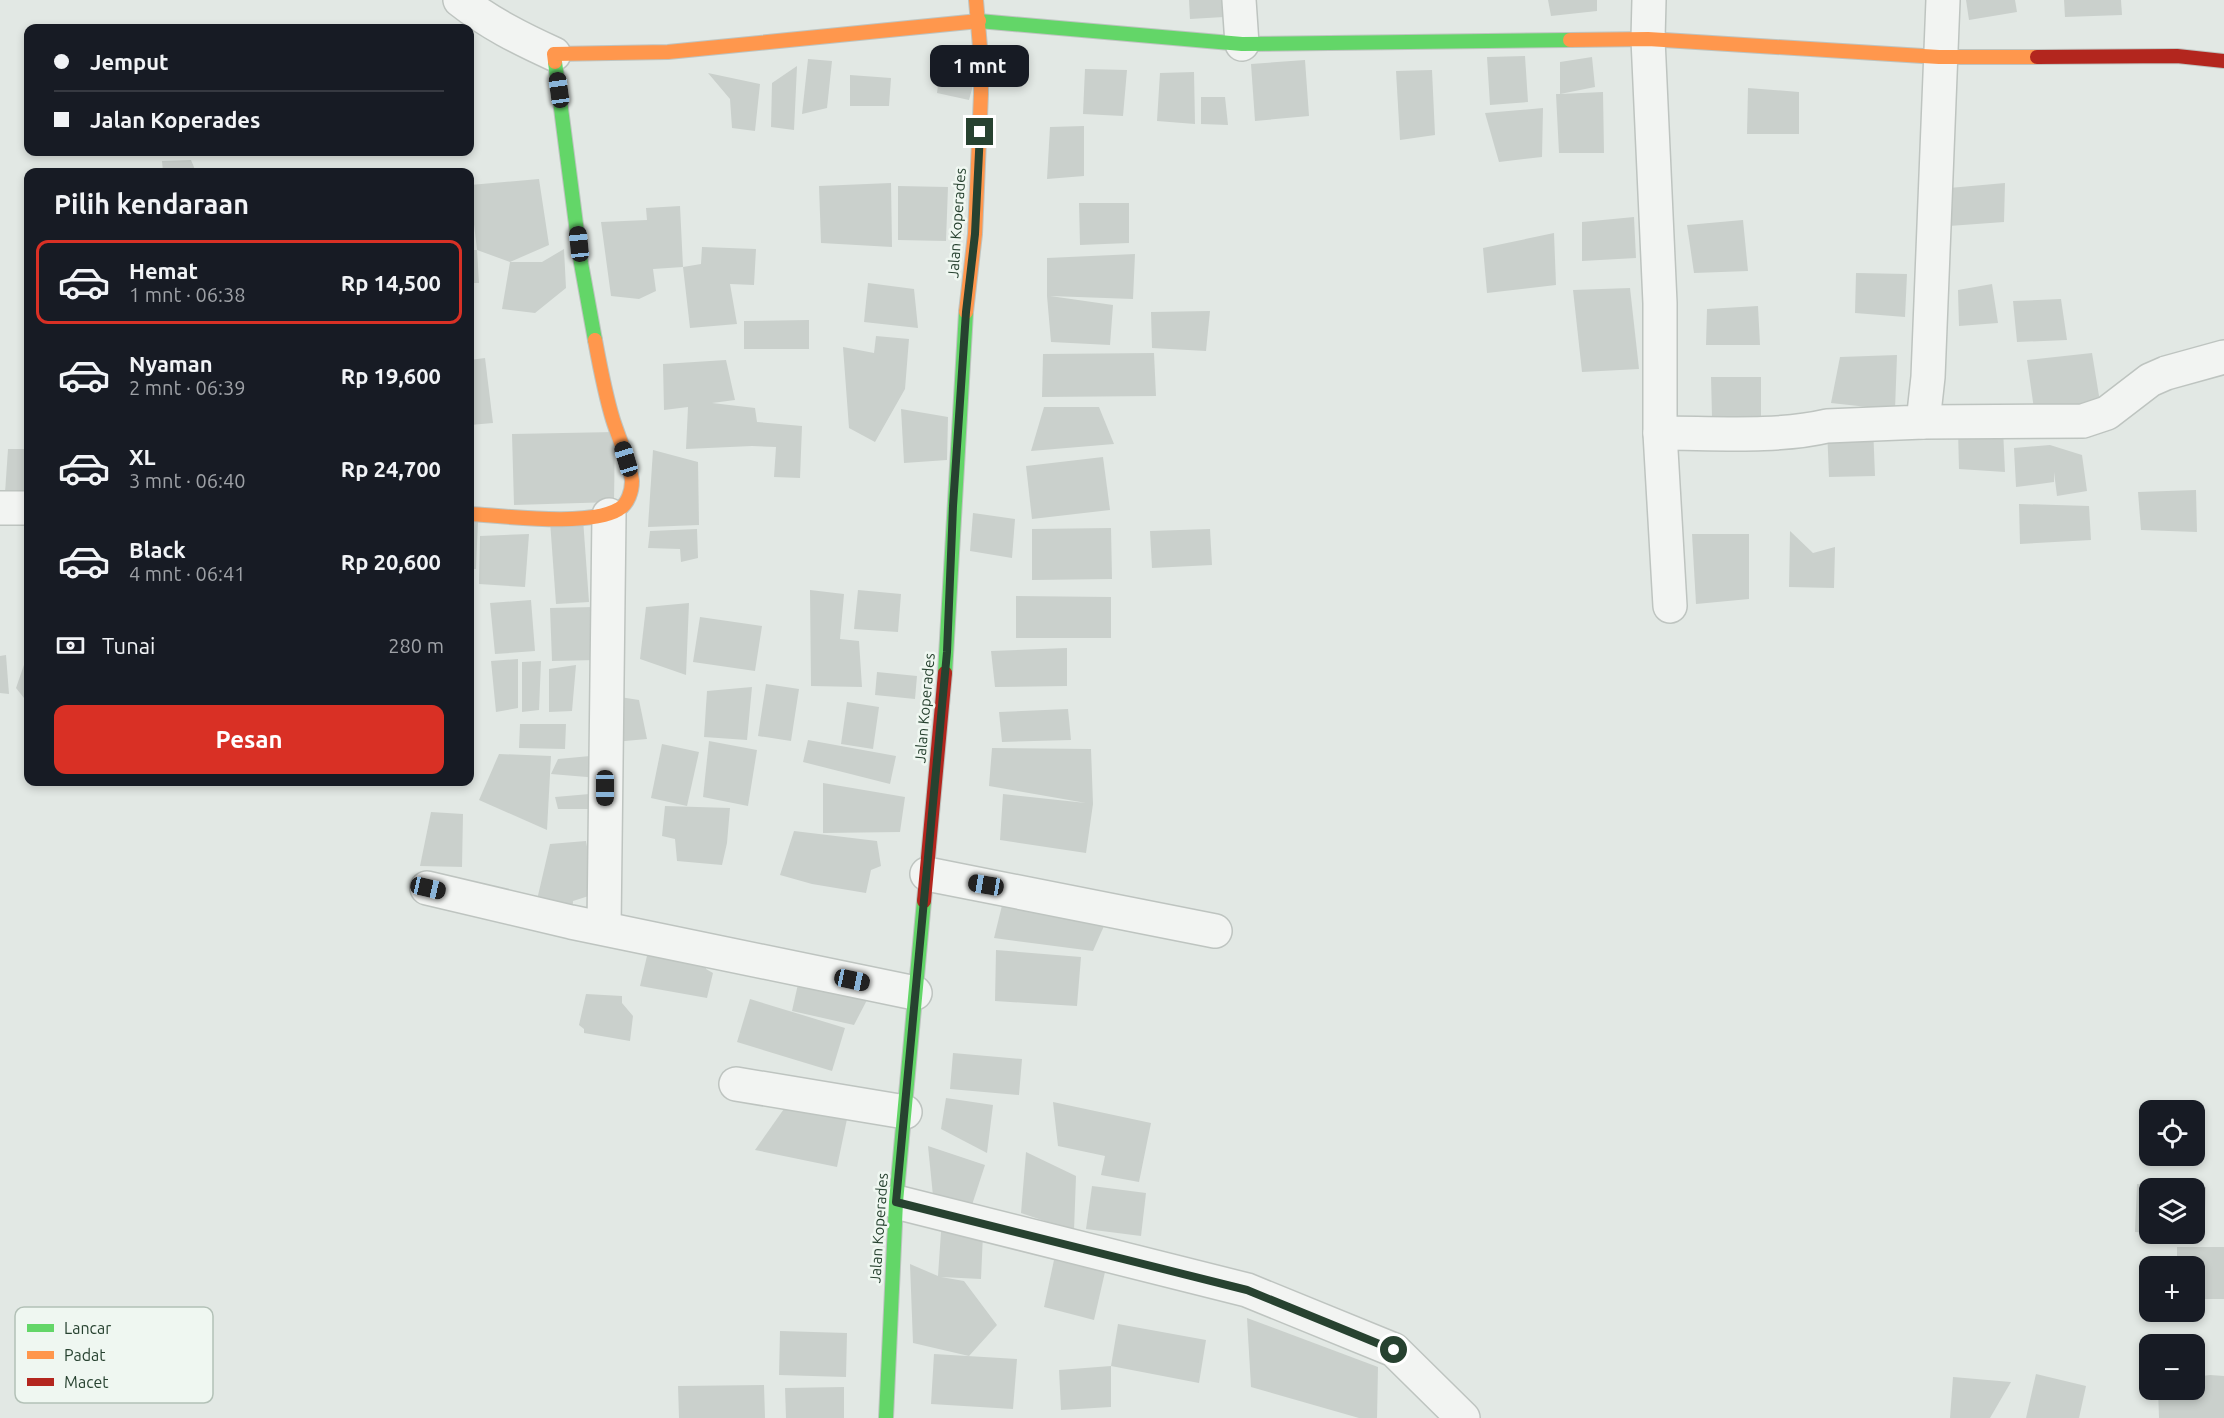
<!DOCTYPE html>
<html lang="id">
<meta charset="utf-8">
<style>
:root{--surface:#171b24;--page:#20242c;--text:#f1f3f6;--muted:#9ea1a6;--line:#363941;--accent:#d93025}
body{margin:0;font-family:Ubuntu,sans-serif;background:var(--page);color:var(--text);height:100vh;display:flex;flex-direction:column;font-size:22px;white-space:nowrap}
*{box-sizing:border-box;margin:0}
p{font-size:20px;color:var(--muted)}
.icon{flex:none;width:33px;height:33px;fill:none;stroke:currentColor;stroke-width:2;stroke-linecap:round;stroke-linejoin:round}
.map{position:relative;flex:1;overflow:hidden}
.details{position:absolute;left:24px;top:168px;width:450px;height:618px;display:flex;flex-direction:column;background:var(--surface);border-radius:12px;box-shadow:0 3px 9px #0003}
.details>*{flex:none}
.top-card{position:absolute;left:24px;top:24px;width:450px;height:132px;border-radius:12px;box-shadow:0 3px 9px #0003;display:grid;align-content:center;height:132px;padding:0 30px;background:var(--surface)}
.buttons{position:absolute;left:2139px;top:1100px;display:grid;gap:12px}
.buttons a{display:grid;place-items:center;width:66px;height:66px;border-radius:12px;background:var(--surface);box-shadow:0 3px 9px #0003;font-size:30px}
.end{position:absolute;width:27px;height:27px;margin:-14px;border:8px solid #274230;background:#fff;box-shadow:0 0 0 3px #fff}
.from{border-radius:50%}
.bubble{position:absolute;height:42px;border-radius:12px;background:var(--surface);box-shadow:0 3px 9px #0003;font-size:20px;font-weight:700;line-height:42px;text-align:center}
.car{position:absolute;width:18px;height:36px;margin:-18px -9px;border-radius:8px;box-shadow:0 0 4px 2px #0007;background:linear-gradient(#222 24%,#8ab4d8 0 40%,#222 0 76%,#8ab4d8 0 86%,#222 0)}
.top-card b{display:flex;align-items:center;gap:21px;height:57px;font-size:22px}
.top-card b+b{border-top:2px solid var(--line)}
.top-card i{width:15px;height:15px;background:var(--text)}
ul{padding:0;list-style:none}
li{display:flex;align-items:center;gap:18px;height:84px;margin:0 12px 9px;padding:0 18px;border:3px solid transparent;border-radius:12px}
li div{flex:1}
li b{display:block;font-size:22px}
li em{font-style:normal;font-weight:700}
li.on{border-color:var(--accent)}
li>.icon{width:54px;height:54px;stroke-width:1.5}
h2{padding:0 30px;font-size:27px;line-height:72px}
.pay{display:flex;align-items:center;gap:15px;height:66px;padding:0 30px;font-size:22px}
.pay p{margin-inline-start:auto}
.cta{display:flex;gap:12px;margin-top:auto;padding:12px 30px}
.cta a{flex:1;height:69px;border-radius:12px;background:var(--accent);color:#fff;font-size:24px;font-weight:700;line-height:69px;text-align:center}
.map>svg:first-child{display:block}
.building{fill:#cad0cc}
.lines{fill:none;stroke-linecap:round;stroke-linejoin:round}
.street-casing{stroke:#bec4c0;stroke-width:36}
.fast-casing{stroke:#bec4c0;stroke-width:16}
.slow-casing{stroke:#bec4c0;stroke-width:16}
.jam-casing{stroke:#bec4c0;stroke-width:16}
.street{stroke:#f2f4f2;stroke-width:33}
.fast{stroke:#63d668;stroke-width:14}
.slow{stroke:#ff974d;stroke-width:14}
.jam{stroke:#b3261e;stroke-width:14}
.route{stroke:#274230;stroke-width:8}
.labels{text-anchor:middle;stroke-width:5;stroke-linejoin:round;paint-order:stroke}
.street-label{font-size:15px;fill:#274230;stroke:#eff7f1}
.key{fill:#eff7f1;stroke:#b3c1b7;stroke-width:1.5}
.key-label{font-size:16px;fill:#274230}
</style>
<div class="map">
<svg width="2224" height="1418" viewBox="0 0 2224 1418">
<rect width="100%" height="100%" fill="#e2e8e4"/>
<!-- building -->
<g class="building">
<polygon points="1189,0 1223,0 1224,17 1190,19"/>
<polygon points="1548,0 1597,0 1597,11 1551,16"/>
<polygon points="1966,0 2015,0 2017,12 1969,20"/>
<polygon points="2064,0 2121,0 2122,15 2065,17"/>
<polygon points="942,56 980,59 969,100 937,93"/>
<polygon points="1525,56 1528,102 1490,105 1487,57"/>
<polygon points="1592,57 1595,87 1560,94 1603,92 1604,153 1559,153 1556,94 1560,94 1560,62"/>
<polygon points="808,59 832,61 827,108 802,114"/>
<polygon points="1305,60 1309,116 1255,121 1251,64"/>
<polygon points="797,66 794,130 771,127 772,83"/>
<polygon points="1085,69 1127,70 1123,116 1083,114"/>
<polygon points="1432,70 1435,135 1400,140 1396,71"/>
<polygon points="1194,72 1195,124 1157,121 1160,73"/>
<polygon points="708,73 760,84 755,131 732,128 730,99"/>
<polygon points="850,75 891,78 889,106 850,106"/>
<polygon points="1748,88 1799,92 1799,134 1747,134"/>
<polygon points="1201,97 1225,97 1228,125 1201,124"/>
<polygon points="1543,108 1542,157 1499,162 1485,113"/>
<polygon points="1084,126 1084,176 1047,179 1050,127"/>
<polygon points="191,160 196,172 163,172 162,161"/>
<polygon points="539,179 549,245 510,262 542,262 564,249 566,288 535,313 502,309 510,262 477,250 472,207 474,234 470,234 470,185"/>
<polygon points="891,183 892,247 821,243 819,186"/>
<polygon points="2005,183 2004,222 1949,226 1949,188"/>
<polygon points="898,186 948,187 946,241 898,240"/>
<polygon points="1079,203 1129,203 1129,243 1080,245"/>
<polygon points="680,206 683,267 653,269 656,291 639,299 611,296 601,222 647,220 646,208"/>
<polygon points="1634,217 1636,258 1582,261 1582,222"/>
<polygon points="1743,220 1748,271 1694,273 1687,225"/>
<polygon points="1554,233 1556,285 1487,293 1483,248"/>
<polygon points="702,247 756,249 754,285 730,284 737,324 690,328 683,267 701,264"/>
<polygon points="470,250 477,250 479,283 470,283"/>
<polygon points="1135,254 1133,299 1050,296 1113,305 1110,345 1051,342 1047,296 1047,258"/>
<polygon points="1856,273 1907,274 1905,317 1855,313"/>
<polygon points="868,283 914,289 918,328 864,322"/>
<polygon points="1992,284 1998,323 1959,326 1958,290"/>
<polygon points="1630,288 1639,369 1582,372 1573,290"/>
<polygon points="2061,299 2067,340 2017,342 2013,301"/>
<polygon points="1758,306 1760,345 1706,345 1707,309"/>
<polygon points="1210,311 1206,351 1152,348 1151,312"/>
<polygon points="809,320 809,349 744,349 744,321"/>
<polygon points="876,336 909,339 905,389 875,442 849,428 843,347 874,353"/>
<polygon points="1154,353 1156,396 1042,397 1043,354"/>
<polygon points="2092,353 2100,402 2034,409 2027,360"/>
<polygon points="1897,355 1895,410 1831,403 1840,357"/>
<polygon points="485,358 493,423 470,425 470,360"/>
<polygon points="726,360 735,400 712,403 755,408 757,422 802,426 800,478 774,477 776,447 752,446 686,449 688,407 664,410 663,364"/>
<polygon points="1711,377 1761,377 1761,416 1712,417"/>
<polygon points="1044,407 1099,407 1114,444 1031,451"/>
<polygon points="901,409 948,417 947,460 904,463"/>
<polygon points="1873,426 1875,476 1829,477 1827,428"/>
<polygon points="2003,429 2005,472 1959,469 1958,430"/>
<polygon points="615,432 614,502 514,505 512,434"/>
<polygon points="2050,445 2082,455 2087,491 2057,496 2054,472 2054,482 2016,487 2014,448"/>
<polygon points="8,449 28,449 28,492 5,493"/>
<polygon points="653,450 698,462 699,525 648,527"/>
<polygon points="1103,457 1110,510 1032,519 1026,466"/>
<polygon points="2196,490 2197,532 2141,530 2138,492"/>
<polygon points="2019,504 2089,506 2091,540 2020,544"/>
<polygon points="973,513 1015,519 1012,558 970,551"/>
<polygon points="583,519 589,602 556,604 550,521"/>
<polygon points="478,521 476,569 470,569 470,522"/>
<polygon points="1111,528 1112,579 1032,580 1032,529"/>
<polygon points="697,529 698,558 681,562 680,549 648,548 650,531"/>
<polygon points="1210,529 1212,565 1152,568 1150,531"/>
<polygon points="1790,531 1813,553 1835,547 1834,588 1789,587"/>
<polygon points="529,534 525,587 479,584 480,536"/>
<polygon points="1692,534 1749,534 1749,599 1696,604"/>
<polygon points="810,590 844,594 840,639 859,641 862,687 811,686"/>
<polygon points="858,590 901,594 898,632 854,629"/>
<polygon points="1016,596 1111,597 1111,638 1016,638"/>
<polygon points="531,600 535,651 495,654 490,603"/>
<polygon points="689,603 686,675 640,659 646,607"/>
<polygon points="595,607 597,660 552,661 550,608"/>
<polygon points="700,617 762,626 755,671 693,662"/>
<polygon points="1067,648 1067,686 995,687 991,651"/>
<polygon points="6,655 9,694 0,693 0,656"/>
<polygon points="27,656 28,657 28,703 16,688"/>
<polygon points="518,659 518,708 496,712 491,661"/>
<polygon points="541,661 539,710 522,712 522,662"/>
<polygon points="576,665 572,711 549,712 549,669"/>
<polygon points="877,672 917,676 915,699 875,695"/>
<polygon points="766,684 799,689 791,741 758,736"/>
<polygon points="752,687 747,740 704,737 707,691"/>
<polygon points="607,695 639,700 647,739 614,742"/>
<polygon points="847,702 879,707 873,749 841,744"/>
<polygon points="1068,709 1071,740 1002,742 999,712"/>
<polygon points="520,724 566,724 565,749 519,748"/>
<polygon points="808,740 896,756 890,784 803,762"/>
<polygon points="709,741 757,750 748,806 703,797"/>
<polygon points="662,744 699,752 687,806 651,798"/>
<polygon points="992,748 1091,749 1093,804 1086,853 1000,840 1003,794 1086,803 989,786"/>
<polygon points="499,754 551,756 547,830 479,800"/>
<polygon points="601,755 599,778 551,774 558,759"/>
<polygon points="374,782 422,782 423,785 374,783"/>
<polygon points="823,783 905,797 900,832 823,833"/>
<polygon points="601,793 596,809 558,809 555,797"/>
<polygon points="665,806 730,808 727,843 722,865 677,861 675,839 662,836"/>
<polygon points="431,812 463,814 462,867 420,866"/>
<polygon points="794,831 877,841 881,866 871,870 866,893 812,884 780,875"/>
<polygon points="586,841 595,894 573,901 572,921 536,904 550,844"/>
<polygon points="1006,889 1111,910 1093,951 994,938"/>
<polygon points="650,943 706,952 706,969 713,973 707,998 640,986"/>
<polygon points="996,950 1081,957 1077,1006 995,1001"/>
<polygon points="798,984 867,1000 854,1025 792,1011"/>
<polygon points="586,994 622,996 622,1003 633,1016 630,1041 584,1033 584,1029 579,1025"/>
<polygon points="750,999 845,1028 832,1071 737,1042"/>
<polygon points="953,1053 1022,1059 1019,1095 950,1089"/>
<polygon points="946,1098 993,1105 987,1153 941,1129"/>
<polygon points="1053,1102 1151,1123 1139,1182 1101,1175 1105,1156 1058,1146"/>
<polygon points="786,1106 847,1119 837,1167 755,1150"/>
<polygon points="928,1146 985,1165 971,1208 933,1196"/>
<polygon points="1026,1152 1076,1176 1074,1231 1021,1213"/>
<polygon points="2137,1184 2184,1186 2184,1188 2150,1188 2150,1233 2135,1232"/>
<polygon points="1092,1186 1146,1193 1141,1236 1086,1229"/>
<polygon points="2194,1187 2206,1187 2204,1236 2183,1235 2183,1233 2194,1233"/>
<polygon points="941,1232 983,1234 981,1279 941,1277 964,1281 997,1325 969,1356 913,1343 910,1264 938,1276"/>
<polygon points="2177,1247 2224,1247 2224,1299 2194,1299 2194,1266 2177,1266"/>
<polygon points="1054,1260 1105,1272 1094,1320 1044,1307"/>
<polygon points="1247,1318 1378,1367 1377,1418 1359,1418 1251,1387"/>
<polygon points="1118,1324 1206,1340 1199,1383 1111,1366"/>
<polygon points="780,1331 847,1333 846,1377 779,1375"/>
<polygon points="934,1354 1017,1359 1013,1409 931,1404"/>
<polygon points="1111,1366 1111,1407 1061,1410 1059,1370"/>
<polygon points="2036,1374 2086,1386 2079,1418 2026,1418"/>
<polygon points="2210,1375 2224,1376 2224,1418 2159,1418 2158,1389 2194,1389 2194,1377"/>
<polygon points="1953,1377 2011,1382 1990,1418 1950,1418"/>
<polygon points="764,1385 765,1418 679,1418 678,1386"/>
<polygon points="844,1387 844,1418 786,1418 785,1388"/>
</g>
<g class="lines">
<!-- street casing -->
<g class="street-casing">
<g id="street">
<path d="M 460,0 C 489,23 521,39 554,54"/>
<polyline points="1239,0 1242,44"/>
<polyline points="1649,0 1648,39 1660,303 1660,433 1670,606"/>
<polyline points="1923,422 2083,421 2107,413 2150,380 2166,373 2224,357"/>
<path d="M 1660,433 C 1713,433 1776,438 1827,426 L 1923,422 L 1928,377 L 1943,0"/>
<polyline points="0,508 28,508"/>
<polyline points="927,874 1215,931"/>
<polyline points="427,888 571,922 915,993"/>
<polyline points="604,928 609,515"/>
<polyline points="736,1084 905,1112"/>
<polyline points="896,1202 1247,1290 1394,1350 1463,1418"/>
</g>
</g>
<!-- fast casing -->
<g class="fast-casing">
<g id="fast">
<polyline points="979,21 1242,44 1570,40"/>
<polyline points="555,62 581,263 595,340"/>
<polyline points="945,673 966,312"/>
<polyline points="886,1418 896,1202 924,901"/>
</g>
</g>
<!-- slow casing -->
<g class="slow-casing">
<g id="slow">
<polyline points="1570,40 1648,39 1939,57 2037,57"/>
<polyline points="555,62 554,54 668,52 979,21"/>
<polyline points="966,312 975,234 981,94 981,59 976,0"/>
<path d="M 470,514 C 505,516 590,527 619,509 C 628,504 632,491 632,481 C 631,466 618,436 613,420 C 605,394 600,367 595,340"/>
</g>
</g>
<!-- jam casing -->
<g class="jam-casing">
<g id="jam">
<polyline points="2037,57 2177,56 2224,61"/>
<polyline points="924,901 945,673"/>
</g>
</g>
<!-- street -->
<use href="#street" class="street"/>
<!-- fast -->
<use href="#fast" class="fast"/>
<!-- slow -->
<use href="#slow" class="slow"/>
<!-- jam -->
<use href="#jam" class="jam"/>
</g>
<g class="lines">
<!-- route -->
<polyline class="route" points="980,132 975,234 966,312 953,506 947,652 896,1202 1247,1290 1394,1350"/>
</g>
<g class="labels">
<!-- street labels -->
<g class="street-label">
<text transform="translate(957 223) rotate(-86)" y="5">Jalan Koperades</text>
<text transform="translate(925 708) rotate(-85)" y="5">Jalan Koperades</text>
<text transform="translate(879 1228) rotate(-86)" y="5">Jalan Koperades</text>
</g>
</g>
<!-- legend -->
<rect x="15" y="1307" width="198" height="96" rx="9" class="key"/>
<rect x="27" y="1324" width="27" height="8" fill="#63d668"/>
<rect x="27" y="1351" width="27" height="8" fill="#ff974d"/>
<rect x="27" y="1378" width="27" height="8" fill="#b3261e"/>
<g class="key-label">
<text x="64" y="1334">Lancar</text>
<text x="64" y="1361">Padat</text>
<text x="64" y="1388">Macet</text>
</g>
</svg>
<div class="buttons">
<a><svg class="icon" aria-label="locate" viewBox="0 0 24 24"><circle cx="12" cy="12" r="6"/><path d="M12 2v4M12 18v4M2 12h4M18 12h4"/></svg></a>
<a><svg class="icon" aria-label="layers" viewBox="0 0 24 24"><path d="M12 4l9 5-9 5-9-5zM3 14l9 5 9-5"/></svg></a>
<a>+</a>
<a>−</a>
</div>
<i class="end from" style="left:1394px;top:1350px"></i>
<i class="end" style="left:980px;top:132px"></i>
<div class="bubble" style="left:930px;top:45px;width:99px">1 mnt</div>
<i class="car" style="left:559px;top:90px;rotate:352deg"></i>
<i class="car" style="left:579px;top:244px;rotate:354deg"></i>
<i class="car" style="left:626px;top:459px;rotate:343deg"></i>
<i class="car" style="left:605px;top:788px;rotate:180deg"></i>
<i class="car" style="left:986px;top:885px;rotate:280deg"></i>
<i class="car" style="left:428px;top:888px;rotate:103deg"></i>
<i class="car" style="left:852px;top:980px;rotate:102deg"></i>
<div class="top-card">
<b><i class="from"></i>Jemput</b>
<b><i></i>Jalan Koperades</b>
</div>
<section class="details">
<h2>Pilih kendaraan</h2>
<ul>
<li class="on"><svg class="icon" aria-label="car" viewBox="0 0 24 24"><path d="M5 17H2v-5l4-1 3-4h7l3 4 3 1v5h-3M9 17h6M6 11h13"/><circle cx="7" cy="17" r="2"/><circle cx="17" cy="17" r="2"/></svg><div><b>Hemat</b><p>1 mnt · 06:38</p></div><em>Rp 14,500</em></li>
<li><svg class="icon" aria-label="car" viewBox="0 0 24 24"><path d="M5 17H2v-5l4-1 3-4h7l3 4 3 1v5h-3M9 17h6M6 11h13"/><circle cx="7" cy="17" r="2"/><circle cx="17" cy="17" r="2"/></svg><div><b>Nyaman</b><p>2 mnt · 06:39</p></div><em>Rp 19,600</em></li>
<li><svg class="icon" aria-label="car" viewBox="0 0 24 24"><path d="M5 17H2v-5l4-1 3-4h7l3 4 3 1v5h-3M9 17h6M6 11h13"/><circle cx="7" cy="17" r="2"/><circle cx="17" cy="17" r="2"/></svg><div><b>XL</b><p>3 mnt · 06:40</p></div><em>Rp 24,700</em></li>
<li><svg class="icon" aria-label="car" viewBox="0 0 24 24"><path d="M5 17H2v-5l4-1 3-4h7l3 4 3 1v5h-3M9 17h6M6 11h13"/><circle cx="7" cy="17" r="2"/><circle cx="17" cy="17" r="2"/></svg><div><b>Black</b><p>4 mnt · 06:41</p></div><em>Rp 20,600</em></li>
</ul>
<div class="pay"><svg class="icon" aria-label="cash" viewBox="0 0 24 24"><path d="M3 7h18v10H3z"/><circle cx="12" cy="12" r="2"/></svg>Tunai<p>280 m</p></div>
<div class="cta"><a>Pesan</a></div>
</section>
</div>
